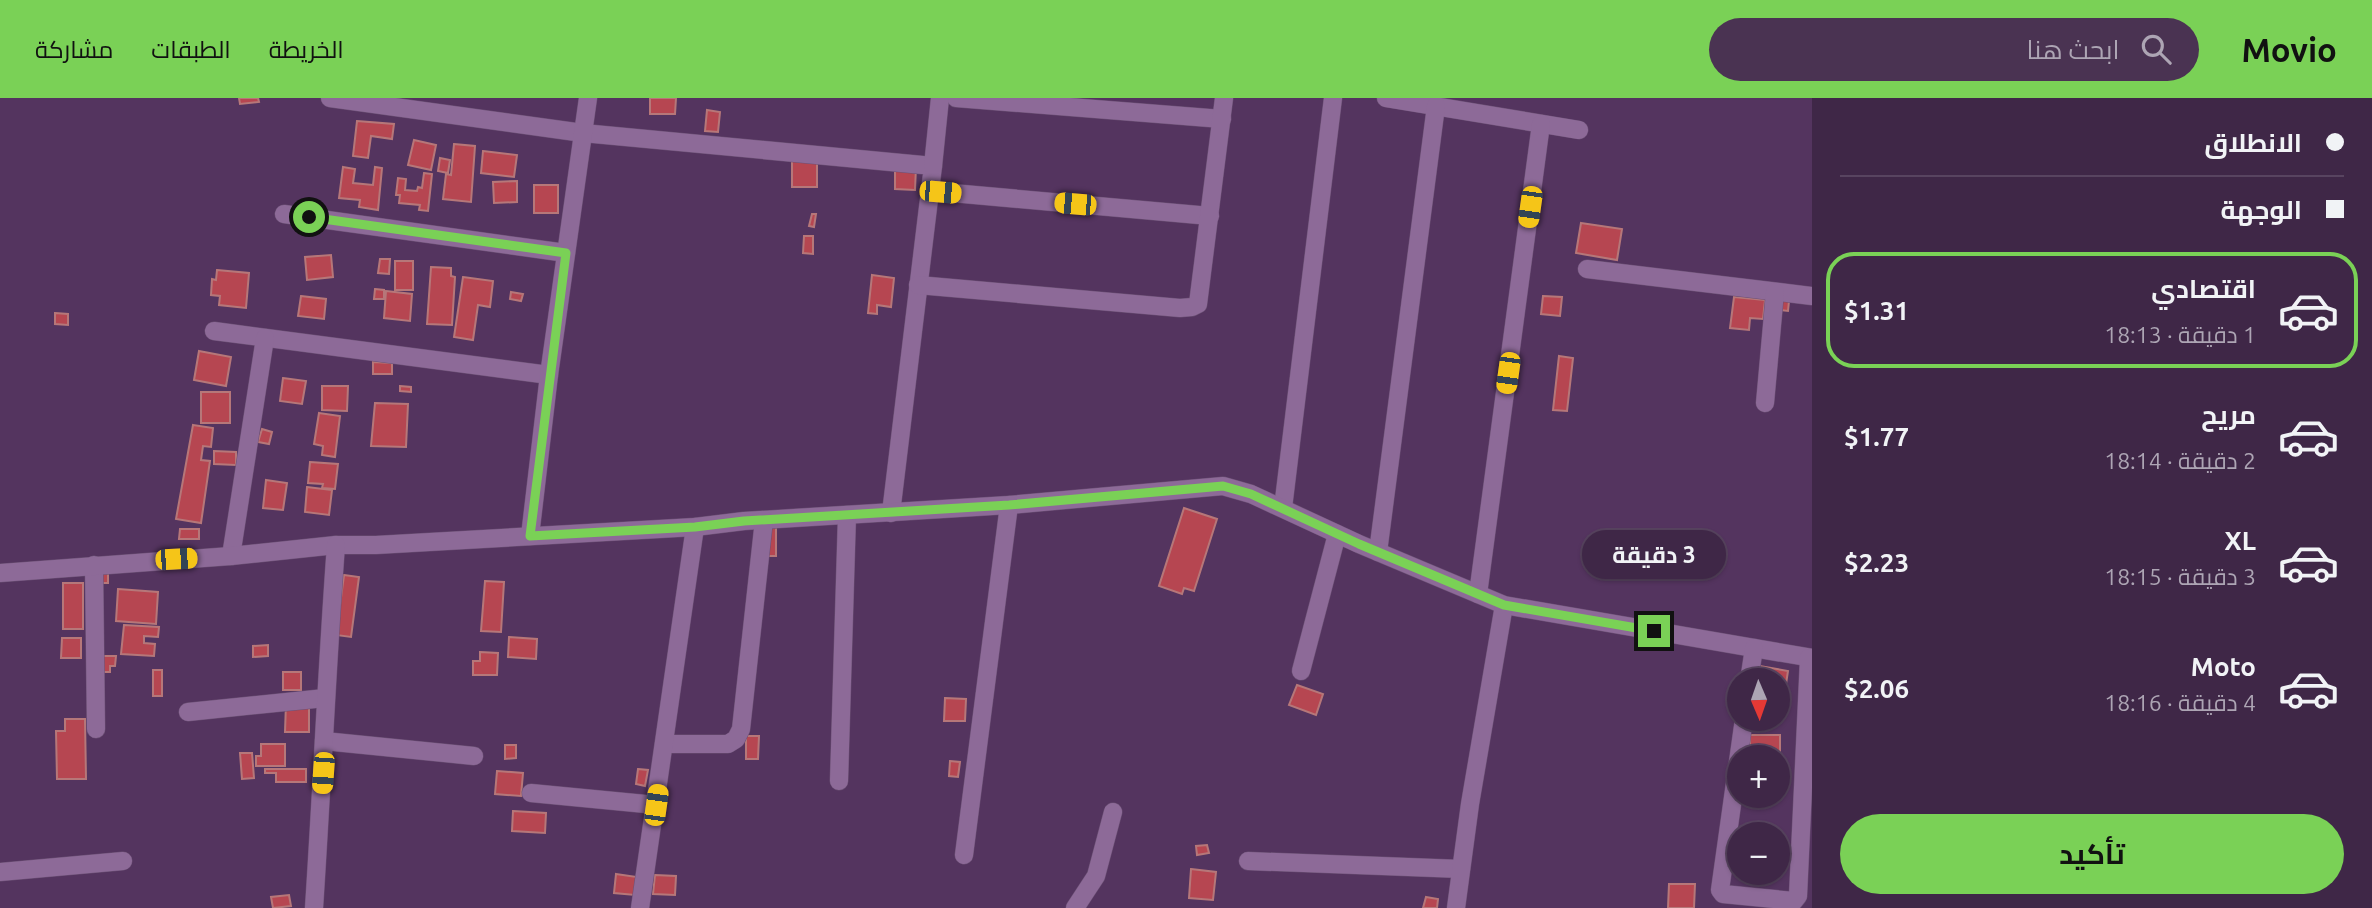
<!DOCTYPE html>
<html lang="ar">
<meta charset="utf-8">
<style>
:root{--surface:#3f2747;--page:#4a3352;--text:#f1f3f6;--muted:#ada5b4;--line:#584460;--accent:#7ad156}
body{margin:0;font-family:Ubuntu,Cairo,sans-serif;background:var(--page);color:var(--text);direction:rtl;height:100vh;display:flex;flex-direction:column;font-size:26px;white-space:nowrap}
*{box-sizing:border-box;margin:0}
p{font-size:23px;color:var(--muted)}
.icon{flex:none;width:38px;height:38px;fill:none;stroke:currentColor;stroke-width:2;stroke-linecap:round;stroke-linejoin:round}
.map{position:relative;flex:1;overflow:hidden;direction:ltr}
.drawer{display:flex;flex-direction:column;background:var(--surface);width:560px}
.drawer>*{flex:none}
.banner{display:grid;align-content:center;height:154px;padding:0 28px;background:var(--surface)}
.needle{width:46px;rotate:178deg}
.fabs{position:absolute;left:1727px;top:570px;display:grid;gap:14px}
.fabs a{display:grid;place-items:center;width:63px;height:63px;border-radius:50%;background:var(--surface);box-shadow:0 2px 5px #0004,0 0 0 2px var(--line);font-size:35px}
.end{position:absolute;width:32px;height:32px;margin:-16px;border:9px solid #7ad156;background:#111;box-shadow:0 0 0 4px #111}
.from{border-radius:50%}
.bubble{position:absolute;height:49px;border-radius:24px;background:var(--surface);box-shadow:0 2px 5px #0004,0 0 0 2px var(--line);font-size:23px;font-weight:700;line-height:49px;text-align:center;direction:rtl}
.car{position:absolute;width:21px;height:42px;margin:-21px -10px;border-radius:9px;box-shadow:0 0 5px 2px #0007;background:linear-gradient(#f5c518 24%,#345 0 40%,#f5c518 0 76%,#345 0 86%,#f5c518 0)}
.banner b{display:flex;align-items:center;gap:24px;height:66px;font-size:26px}
.banner b+b{border-top:2px solid var(--line)}
.banner i{width:18px;height:18px;background:var(--text)}
ul{padding:0;list-style:none}
li{display:flex;align-items:center;gap:21px;height:116px;margin:0 14px 10px;padding:0 14px;border:4px solid transparent;border-radius:28px}
li div{flex:1}
li b{display:block;font-size:26px}
li em{font-style:normal;font-weight:700}
li.current{border-color:var(--accent)}
li>.icon{width:63px;height:63px;stroke-width:1.5}
.cta{display:flex;gap:14px;margin-top:auto;padding:14px 28px}
.cta a{flex:1;height:80px;border-radius:42px;background:var(--accent);color:#111;font-size:28px;font-weight:700;line-height:80px;text-align:center}
header{display:flex;align-items:center;gap:42px;box-sizing:border-box;height:98px;padding:0 35px;background:var(--accent);color:#111}
header strong{font-size:33px}
nav{display:flex;gap:38px;margin-inline-start:auto;font-size:24px}
.search{width:490px;height:63px;background:var(--page);display:flex;align-items:center;gap:18px;box-sizing:border-box;padding:0 24px;border-radius:38px;color:var(--muted);font-size:26px}
main{display:flex;flex:1;min-height:0}
.map>svg:first-child{display:block}
.building{fill:#b64651;stroke:#b67779;stroke-width:2}
.lines{fill:none;stroke-linecap:round;stroke-linejoin:round}
.minor-casing{stroke:#6c5175;stroke-width:19}
.minor{stroke:#8d6a98;stroke-width:18}
.route{stroke:#7ad156;stroke-width:9}
</style>
<header>
<strong>Movio</strong>
<div class="search"><svg class="icon" aria-label="search" viewBox="0 0 24 24"><circle cx="10" cy="10" r="6"/><path d="M15 15l6 6"/></svg>ابحث هنا</div>
<nav><a>الخريطة</a><a>الطبقات</a><a>مشاركة</a></nav>
</header>
<main>
<section class="drawer">
<div class="banner">
<b><i class="from"></i>الانطلاق</b>
<b><i></i>الوجهة</b>
</div>
<ul>
<li class="current"><svg class="icon" aria-label="car" viewBox="0 0 24 24"><path d="M5 17H2v-5l4-1 3-4h7l3 4 3 1v5h-3M9 17h6M6 11h13"/><circle cx="7" cy="17" r="2"/><circle cx="17" cy="17" r="2"/></svg><div><b>اقتصادي</b><p>1 دقيقة · 18:13</p></div><em>$1.31</em></li>
<li><svg class="icon" aria-label="car" viewBox="0 0 24 24"><path d="M5 17H2v-5l4-1 3-4h7l3 4 3 1v5h-3M9 17h6M6 11h13"/><circle cx="7" cy="17" r="2"/><circle cx="17" cy="17" r="2"/></svg><div><b>مريح</b><p>2 دقيقة · 18:14</p></div><em>$1.77</em></li>
<li><svg class="icon" aria-label="car" viewBox="0 0 24 24"><path d="M5 17H2v-5l4-1 3-4h7l3 4 3 1v5h-3M9 17h6M6 11h13"/><circle cx="7" cy="17" r="2"/><circle cx="17" cy="17" r="2"/></svg><div><b>XL</b><p>3 دقيقة · 18:15</p></div><em>$2.23</em></li>
<li><svg class="icon" aria-label="car" viewBox="0 0 24 24"><path d="M5 17H2v-5l4-1 3-4h7l3 4 3 1v5h-3M9 17h6M6 11h13"/><circle cx="7" cy="17" r="2"/><circle cx="17" cy="17" r="2"/></svg><div><b>Moto</b><p>4 دقيقة · 18:16</p></div><em>$2.06</em></li>
</ul>
<div class="cta"><a>تأكيد</a></div>
</section>
<div class="map">
<svg width="1812" height="810" viewBox="0 0 1812 810">
<rect width="100%" height="100%" fill="#54345f"/>
<!-- building -->
<g class="building">
<polygon points="239,0 258,0 259,4 240,6"/>
<polygon points="650,0 676,0 675,16 650,16"/>
<polygon points="707,12 720,14 718,34 705,33"/>
<polygon points="357,23 394,26 392,41 371,38 368,60 353,58"/>
<polygon points="414,42 436,47 431,72 408,67"/>
<polygon points="454,46 475,48 471,104 443,101 446,76 451,77"/>
<polygon points="483,53 517,57 514,79 481,75"/>
<polygon points="440,60 450,62 448,75 438,73"/>
<rect x="792" y="63" width="25" height="26"/>
<polygon points="343,69 355,71 353,85 373,87 375,69 382,70 378,112 359,109 360,102 339,100"/>
<polygon points="895,69 916,69 915,92 895,91"/>
<polygon points="424,75 432,76 428,113 419,112 420,107 399,105 400,97 396,97 398,80 406,81 405,92 417,93 418,89 422,90"/>
<polygon points="517,83 517,104 494,105 493,84"/>
<rect x="534" y="87" width="24" height="28"/>
<polygon points="812,116 816,116 814,129 809,128"/>
<polygon points="1581,125 1622,131 1617,162 1576,155"/>
<polygon points="804,138 813,138 813,156 803,155"/>
<polygon points="331,157 333,179 307,182 305,159"/>
<polygon points="380,161 390,161 389,176 378,175"/>
<rect x="395" y="163" width="18" height="29"/>
<polygon points="431,169 451,170 451,178 455,179 452,227 427,226"/>
<polygon points="217,172 249,175 246,210 219,207 220,198 211,197 212,181 216,182"/>
<polygon points="872,177 894,180 891,209 877,207 877,216 868,215"/>
<polygon points="463,179 493,183 490,209 478,207 473,242 454,239"/>
<polygon points="375,191 384,192 384,201 374,201"/>
<polygon points="386,193 412,196 410,223 384,220"/>
<polygon points="511,194 523,196 521,203 510,201"/>
<polygon points="301,198 326,201 324,221 298,218"/>
<polygon points="1543,198 1562,199 1560,218 1541,216"/>
<polygon points="1734,199 1765,202 1763,221 1750,220 1749,232 1730,230"/>
<polygon points="1772,200 1789,203 1788,213 1771,211"/>
<polygon points="55,215 68,216 68,227 55,226"/>
<polygon points="199,253 231,259 226,288 194,282"/>
<polygon points="1559,258 1573,260 1567,313 1553,312"/>
<polygon points="373,264 392,265 392,276 373,276"/>
<polygon points="283,280 306,283 302,306 280,303"/>
<polygon points="322,288 348,288 347,313 322,312"/>
<polygon points="400,288 411,289 411,294 400,293"/>
<rect x="201" y="294" width="29" height="31"/>
<polygon points="375,305 408,306 406,349 371,348"/>
<polygon points="319,315 340,318 335,359 322,357 323,348 314,346"/>
<polygon points="193,327 213,330 211,349 203,348 201,362 210,363 201,425 176,421"/>
<polygon points="262,331 272,334 269,346 258,344"/>
<polygon points="214,353 236,354 236,367 214,366"/>
<polygon points="310,364 338,366 335,391 322,390 323,386 308,385"/>
<polygon points="266,382 287,385 283,412 263,410"/>
<polygon points="307,389 332,392 329,417 305,414"/>
<polygon points="1184,410 1217,421 1194,493 1184,490 1182,496 1159,488"/>
<rect x="765" y="429" width="11" height="29"/>
<polygon points="180,431 199,431 199,441 179,441"/>
<rect x="101" y="474" width="7" height="11"/>
<polygon points="344,477 359,479 351,539 336,537"/>
<polygon points="485,483 504,484 501,534 481,533"/>
<rect x="63" y="485" width="20" height="46"/>
<polygon points="118,491 158,494 156,526 116,523"/>
<polygon points="124,527 159,529 158,539 144,538 144,545 155,546 154,558 121,556"/>
<polygon points="509,539 537,541 536,561 508,559"/>
<polygon points="62,540 81,540 81,560 61,560"/>
<polygon points="268,547 268,558 253,559 253,548"/>
<polygon points="480,554 498,555 497,577 473,577 473,563 480,563"/>
<polygon points="103,558 116,558 115,568 110,568 110,574 103,574"/>
<polygon points="1754,567 1788,573 1784,599 1778,598 1778,583 1751,583"/>
<rect x="153" y="572" width="9" height="26"/>
<rect x="283" y="574" width="18" height="18"/>
<polygon points="1297,587 1323,596 1316,617 1289,607"/>
<polygon points="945,600 966,601 965,623 944,623"/>
<polygon points="286,605 309,605 309,634 285,634"/>
<polygon points="65,621 85,621 86,681 57,681 56,633 65,633"/>
<polygon points="1750,637 1780,637 1780,661 1750,660"/>
<polygon points="746,638 759,638 758,661 746,661"/>
<polygon points="261,646 285,646 285,668 256,668 256,658 261,658"/>
<polygon points="505,647 516,647 516,660 505,661"/>
<polygon points="240,655 252,655 254,680 242,681"/>
<polygon points="950,663 960,664 958,679 949,678"/>
<polygon points="265,671 306,671 306,684 276,684 276,675 265,675"/>
<polygon points="638,671 648,672 645,688 636,686"/>
<polygon points="497,673 523,675 521,698 495,696"/>
<polygon points="513,713 546,715 545,735 512,733"/>
<polygon points="1207,747 1209,755 1197,757 1196,748"/>
<polygon points="1191,771 1216,774 1213,802 1189,800"/>
<polygon points="616,776 637,779 635,797 614,795"/>
<polygon points="655,777 676,778 675,797 653,796"/>
<polygon points="1669,786 1695,786 1694,810 1668,810"/>
<polygon points="289,797 291,808 273,810 271,799"/>
<polygon points="1426,799 1438,801 1437,810 1423,810"/>
</g>
<g class="lines">
<!-- minor casing -->
<g class="minor-casing">
<g id="minor">
<polyline points="330,0 583,35 933,68 891,415"/>
<polyline points="956,0 1222,21"/>
<polyline points="1386,0 1579,32"/>
<polyline points="933,68 940,0"/>
<polyline points="930,93 1210,118"/>
<polyline points="284,116 566,155"/>
<polyline points="1587,171 1812,198"/>
<polyline points="918,187 1180,210 1192,209 1198,206 1224,0"/>
<polyline points="214,233 549,277"/>
<polyline points="1765,305 1775,194"/>
<polyline points="1283,410 1333,0"/>
<polyline points="530,438 549,277 588,0"/>
<polyline points="1378,454 1436,8"/>
<polyline points="231,458 265,240"/>
<polyline points="94,467 96,631"/>
<polyline points="0,475 231,458 336,447 376,447 695,429 744,423 1009,407 1223,388 1251,396 1359,446 1504,507 1812,560"/>
<polyline points="1478,496 1541,26"/>
<polyline points="1301,573 1337,436"/>
<polyline points="1749,583 1754,550"/>
<polyline points="188,614 325,600"/>
<polyline points="1744,621 1720,792 1723,796 1794,803 1798,798 1809,560"/>
<polyline points="324,643 474,658"/>
<polyline points="664,646 728,646 736,641 741,631 764,422"/>
<polyline points="839,683 847,417"/>
<polyline points="531,695 656,707"/>
<polyline points="964,757 1009,407"/>
<polyline points="1248,763 1461,771"/>
<polyline points="0,774 123,763"/>
<path d="M 314,810 C 322,689 327,568 336,447"/>
<polyline points="640,810 695,429"/>
<polyline points="1075,810 1096,778 1113,714"/>
<polyline points="1456,810 1470,706 1504,507"/>
</g>
</g>
<!-- minor -->
<use href="#minor" class="minor"/>
</g>
<g class="lines">
<!-- route -->
<polyline class="route" points="309,119 566,155 530,438 695,429 744,423 1009,407 1223,388 1251,396 1359,446 1504,507 1654,533"/>
</g>
</svg>
<div class="fabs">
<a><svg class="needle" viewBox="-14 -14 28 28"><path d="M0-13l5 13h-10z" fill="#e53935"/><path d="M0 13l5-13h-10z" fill="#ada5b4"/></svg></a>
<a>+</a>
<a>−</a>
</div>
<i class="end from" style="left:309px;top:119px"></i>
<i class="end" style="left:1654px;top:533px"></i>
<div class="bubble" style="left:1582px;top:432px;width:144px">3 دقيقة</div>
<i class="car" style="left:940px;top:94px;rotate:95deg"></i>
<i class="car" style="left:1075px;top:106px;rotate:275deg"></i>
<i class="car" style="left:1530px;top:109px;rotate:188deg"></i>
<i class="car" style="left:1508px;top:275px;rotate:188deg"></i>
<i class="car" style="left:176px;top:461px;rotate:87deg"></i>
<i class="car" style="left:323px;top:675px;rotate:184deg"></i>
<i class="car" style="left:656px;top:707px;rotate:8deg"></i>
</div>
</main>
